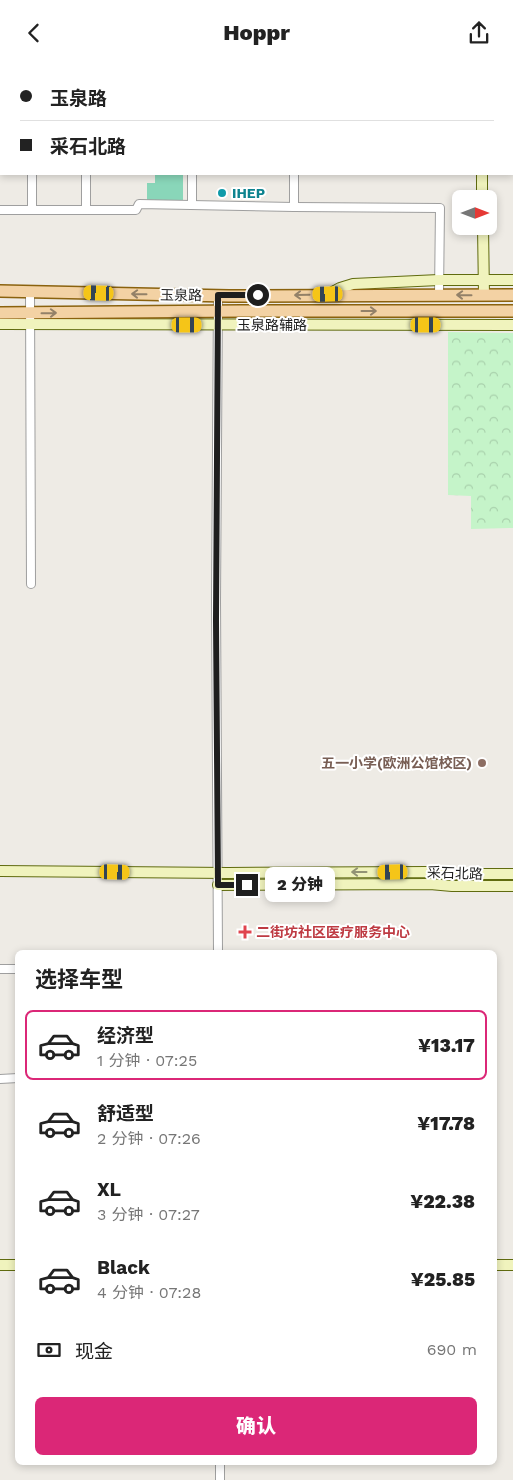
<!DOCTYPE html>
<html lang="zh">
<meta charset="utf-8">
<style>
:root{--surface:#fff;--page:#f6f6f6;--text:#222;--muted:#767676;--line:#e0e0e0;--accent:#db2777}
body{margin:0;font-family:"Work Sans","Noto Sans SC",sans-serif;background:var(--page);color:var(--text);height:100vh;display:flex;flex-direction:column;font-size:19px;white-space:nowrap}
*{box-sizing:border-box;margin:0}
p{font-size:16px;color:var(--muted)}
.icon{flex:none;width:28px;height:28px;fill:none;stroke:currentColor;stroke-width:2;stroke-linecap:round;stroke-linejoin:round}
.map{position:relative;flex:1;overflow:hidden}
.drawer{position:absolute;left:15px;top:885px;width:482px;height:515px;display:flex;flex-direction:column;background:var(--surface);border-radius:8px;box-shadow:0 2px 8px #0003}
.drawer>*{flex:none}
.banner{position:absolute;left:0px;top:0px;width:514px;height:110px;box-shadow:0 2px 8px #0003;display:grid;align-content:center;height:110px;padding:0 20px;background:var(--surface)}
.needle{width:32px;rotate:90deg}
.buttons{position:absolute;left:452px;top:125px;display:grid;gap:10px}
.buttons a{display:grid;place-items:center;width:45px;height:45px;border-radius:8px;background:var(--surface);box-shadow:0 2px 8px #0003;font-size:25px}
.end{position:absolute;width:22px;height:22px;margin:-11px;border:6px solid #1e1e1e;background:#fff;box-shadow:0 0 0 2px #fff}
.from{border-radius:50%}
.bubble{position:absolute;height:35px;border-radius:8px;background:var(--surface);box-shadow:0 2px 8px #0003;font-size:16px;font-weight:800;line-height:35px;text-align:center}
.car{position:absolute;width:15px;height:30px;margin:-15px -8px;border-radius:6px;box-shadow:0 0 4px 1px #0007;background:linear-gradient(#f5c518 24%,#345 0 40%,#f5c518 0 76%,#345 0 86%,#f5c518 0)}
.banner b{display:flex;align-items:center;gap:18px;height:48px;font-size:19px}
.banner b+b{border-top:1px solid var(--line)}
.banner i{width:12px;height:12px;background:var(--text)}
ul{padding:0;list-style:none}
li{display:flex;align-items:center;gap:15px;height:70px;margin:0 10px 8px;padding:0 10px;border:2px solid transparent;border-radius:8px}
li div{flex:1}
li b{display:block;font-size:19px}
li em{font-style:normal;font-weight:800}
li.current{border-color:var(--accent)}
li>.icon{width:45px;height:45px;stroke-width:1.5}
h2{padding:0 20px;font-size:22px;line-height:60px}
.pay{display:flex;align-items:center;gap:12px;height:55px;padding:0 20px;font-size:19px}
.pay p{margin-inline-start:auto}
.cta{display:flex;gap:10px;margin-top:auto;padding:10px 20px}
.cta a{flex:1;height:58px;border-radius:8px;background:var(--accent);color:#fff;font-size:20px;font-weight:800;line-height:58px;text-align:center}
header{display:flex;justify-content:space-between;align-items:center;height:65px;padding:0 20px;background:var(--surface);font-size:22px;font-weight:800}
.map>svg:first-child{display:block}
.park{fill:url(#park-crowns)}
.pitch{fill:#89d6b9}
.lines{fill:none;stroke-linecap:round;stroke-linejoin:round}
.street-casing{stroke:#9f9f9f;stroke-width:10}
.secondary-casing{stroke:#606b0f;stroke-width:12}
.primary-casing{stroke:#8a620e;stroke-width:14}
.street{stroke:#fff;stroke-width:8}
.secondary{stroke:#f0f3bd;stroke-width:10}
.primary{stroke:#f3d2a4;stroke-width:11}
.oneway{stroke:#938168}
.oneway2{stroke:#929375}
.route{stroke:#1e1e1e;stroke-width:6}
.culture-dot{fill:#0f9aa8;stroke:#fff;stroke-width:2}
.education-dot{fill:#8d6e63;stroke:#fff;stroke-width:2}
.health-dot{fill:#e0444e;stroke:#fff;stroke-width:2}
.labels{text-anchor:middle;stroke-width:4;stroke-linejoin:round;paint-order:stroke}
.culture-label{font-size:14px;font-weight:bold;fill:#0d838f;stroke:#fff;text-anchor:start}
.street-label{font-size:14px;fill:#1e1e1e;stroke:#fff}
.education-label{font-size:14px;font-weight:bold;fill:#785e54;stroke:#fff;text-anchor:end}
.health-label{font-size:14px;font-weight:bold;fill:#be3a42;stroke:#fff;text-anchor:start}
</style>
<header><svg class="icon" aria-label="back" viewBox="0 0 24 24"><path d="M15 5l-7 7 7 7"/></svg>Hoppr<svg class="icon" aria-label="share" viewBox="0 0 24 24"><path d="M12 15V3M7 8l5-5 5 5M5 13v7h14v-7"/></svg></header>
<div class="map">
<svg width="513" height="1415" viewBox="0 0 513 1415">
<defs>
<pattern id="park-crowns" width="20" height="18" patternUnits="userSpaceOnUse" patternTransform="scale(1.25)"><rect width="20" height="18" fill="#c5f4c9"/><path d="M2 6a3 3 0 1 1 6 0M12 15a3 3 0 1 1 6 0" fill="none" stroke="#a9d1ac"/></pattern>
</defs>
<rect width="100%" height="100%" fill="#eeebe5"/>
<!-- park -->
<polygon class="park" points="448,267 513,268 513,463 471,464 471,431 448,430"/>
<!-- pitch -->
<polygon class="pitch" points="155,109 183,109 183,137 147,138 147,118 155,118"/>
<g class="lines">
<!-- street casing -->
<g class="street-casing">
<g id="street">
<polyline points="32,0 32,1"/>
<polyline points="192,0 192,1"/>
<polyline points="87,1 87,0"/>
<polyline points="295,1 295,0"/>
<polyline points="0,54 1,54"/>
<polyline points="32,109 32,145"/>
<polyline points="192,109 192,140"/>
<polyline points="294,142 440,143 439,229"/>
<polyline points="0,145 136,145 139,139 294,142 294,109"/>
<polyline points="86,145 86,109"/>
<polyline points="30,227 31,519"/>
<polyline points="218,888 216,536 218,230"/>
<polyline points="0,904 18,904"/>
<polyline points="0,1014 18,1013"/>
<polyline points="220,1398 220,1415"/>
</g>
</g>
<!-- secondary casing -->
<g class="secondary-casing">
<g id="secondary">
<polyline points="484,1 484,0"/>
<polyline points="482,109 482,134"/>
<polyline points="483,161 484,230"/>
<polyline points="329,229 340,223 353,219 439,215 513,215"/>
<polyline points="0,259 513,260"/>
<polyline points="0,806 228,808 429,807 452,809 513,809"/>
<polyline points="218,820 430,819 452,821 513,821"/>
<polyline points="0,1200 18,1200"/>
<polyline points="495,1200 513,1200"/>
</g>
</g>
<!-- primary casing -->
<g class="primary-casing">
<g id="primary">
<polyline points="0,226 229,231 513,230"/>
<polyline points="0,248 241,246 513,246"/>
</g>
</g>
<!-- street -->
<use href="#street" class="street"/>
<!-- secondary -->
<use href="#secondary" class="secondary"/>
<!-- primary -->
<use href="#primary" class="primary"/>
</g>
<!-- one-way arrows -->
<defs><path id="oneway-shaft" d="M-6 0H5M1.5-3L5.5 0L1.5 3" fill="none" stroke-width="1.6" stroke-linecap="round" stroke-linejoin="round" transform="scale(1.25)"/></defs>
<g class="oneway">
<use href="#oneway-shaft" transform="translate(139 229) rotate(-179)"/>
<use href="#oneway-shaft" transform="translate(302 230) rotate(179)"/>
<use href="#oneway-shaft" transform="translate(464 230) rotate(-179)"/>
<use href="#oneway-shaft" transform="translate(369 246)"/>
<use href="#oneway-shaft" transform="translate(49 248) rotate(-1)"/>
</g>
<use class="oneway2" href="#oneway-shaft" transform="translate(359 807) rotate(180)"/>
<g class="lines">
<!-- route -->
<polyline class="route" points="247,820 218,820 216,555 218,230 258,230"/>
</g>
<!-- markers -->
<circle class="culture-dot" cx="222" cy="128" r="5"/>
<circle class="education-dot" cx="482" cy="698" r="5"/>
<path class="health-dot" d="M242.5 859.5h5v5h5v5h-5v5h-5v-5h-5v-5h5z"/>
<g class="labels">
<!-- culture labels -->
<g class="culture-label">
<text x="232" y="133">IHEP</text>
</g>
<!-- street labels -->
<g class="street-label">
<text transform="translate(181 230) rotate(1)" y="5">玉泉路</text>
<text x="272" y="265">玉泉路辅路</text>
<text transform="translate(455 808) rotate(2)" y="5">采石北路</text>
</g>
<!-- education labels -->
<g class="education-label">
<text x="472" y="703">五一小学(欧洲公馆校区)</text>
</g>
<!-- health labels -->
<g class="health-label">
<text x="256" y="872">二街坊社区医疗服务中心</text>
</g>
</g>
</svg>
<div class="buttons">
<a><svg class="needle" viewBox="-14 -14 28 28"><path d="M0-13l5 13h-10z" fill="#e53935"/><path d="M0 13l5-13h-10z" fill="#767676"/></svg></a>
</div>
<i class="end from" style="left:258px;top:230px"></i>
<i class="end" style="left:247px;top:820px"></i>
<div class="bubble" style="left:265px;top:802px;width:70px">2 分钟</div>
<i class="car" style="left:99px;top:228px;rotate:272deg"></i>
<i class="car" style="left:328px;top:229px;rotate:269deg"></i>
<i class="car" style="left:187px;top:260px;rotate:90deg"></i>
<i class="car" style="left:426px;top:260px;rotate:90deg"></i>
<i class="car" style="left:115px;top:807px;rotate:91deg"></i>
<i class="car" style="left:393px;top:807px;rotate:269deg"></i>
<div class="banner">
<b><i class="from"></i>玉泉路</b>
<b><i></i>采石北路</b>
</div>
<section class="drawer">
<h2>选择车型</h2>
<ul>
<li class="current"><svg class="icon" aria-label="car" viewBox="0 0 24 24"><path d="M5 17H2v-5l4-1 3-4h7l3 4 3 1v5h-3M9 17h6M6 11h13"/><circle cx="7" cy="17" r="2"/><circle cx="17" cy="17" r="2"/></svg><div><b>经济型</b><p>1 分钟 · 07:25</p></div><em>¥13.17</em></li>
<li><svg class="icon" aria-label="car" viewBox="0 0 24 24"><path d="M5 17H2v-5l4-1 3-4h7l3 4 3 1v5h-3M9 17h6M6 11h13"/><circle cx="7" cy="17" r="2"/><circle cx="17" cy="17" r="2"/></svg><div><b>舒适型</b><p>2 分钟 · 07:26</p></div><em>¥17.78</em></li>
<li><svg class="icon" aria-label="car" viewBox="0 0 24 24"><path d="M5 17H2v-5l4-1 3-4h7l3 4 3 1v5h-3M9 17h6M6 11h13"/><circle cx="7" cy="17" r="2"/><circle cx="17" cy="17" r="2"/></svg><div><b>XL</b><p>3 分钟 · 07:27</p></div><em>¥22.38</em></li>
<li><svg class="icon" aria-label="car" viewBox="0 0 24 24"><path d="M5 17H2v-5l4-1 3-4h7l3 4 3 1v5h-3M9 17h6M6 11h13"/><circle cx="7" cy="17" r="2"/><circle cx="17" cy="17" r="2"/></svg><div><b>Black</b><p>4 分钟 · 07:28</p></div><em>¥25.85</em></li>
</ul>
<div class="pay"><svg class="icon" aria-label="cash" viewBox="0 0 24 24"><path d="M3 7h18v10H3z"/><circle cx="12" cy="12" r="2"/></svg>现金<p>690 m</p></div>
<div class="cta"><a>确认</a></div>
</section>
</div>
